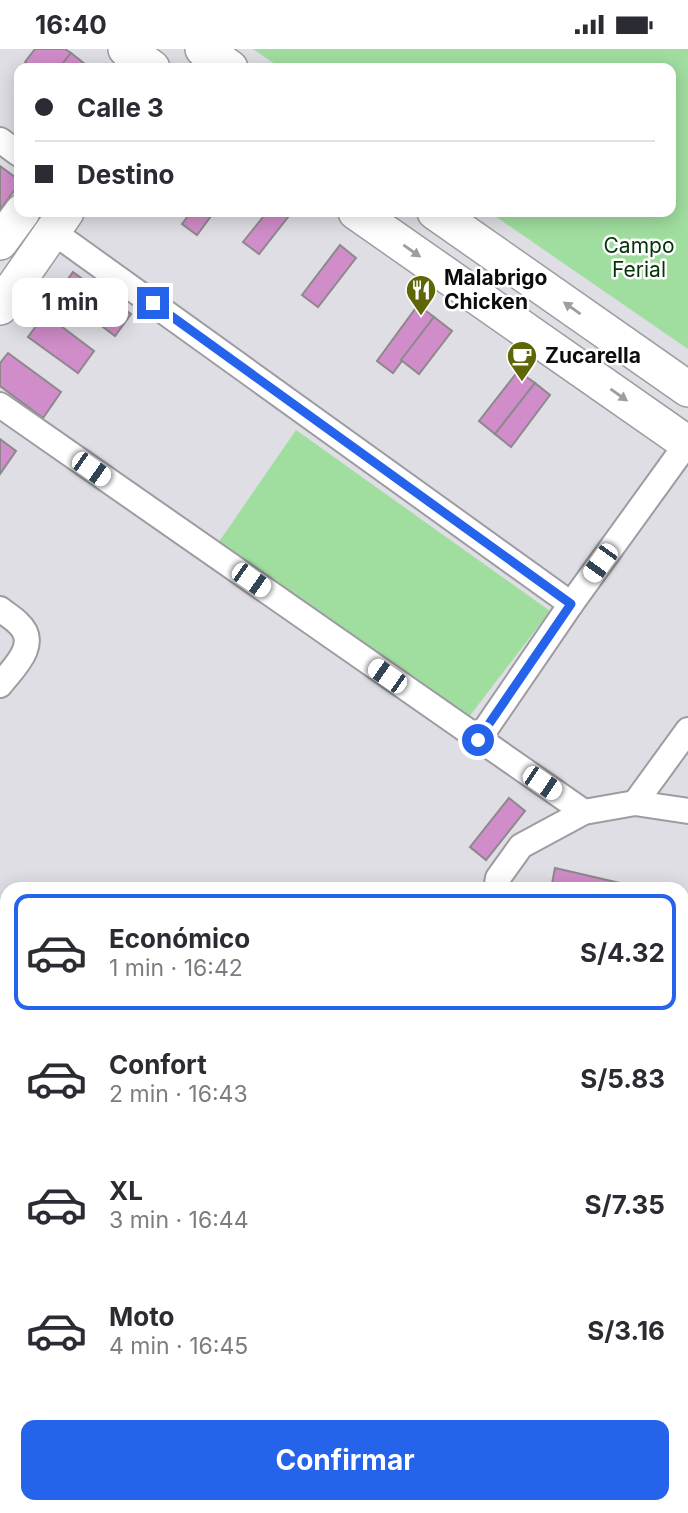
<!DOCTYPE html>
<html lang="es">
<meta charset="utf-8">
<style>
:root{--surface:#fff;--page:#f2f2f3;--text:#2b2b33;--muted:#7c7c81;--line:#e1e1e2;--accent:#2563eb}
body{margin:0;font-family:Inter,sans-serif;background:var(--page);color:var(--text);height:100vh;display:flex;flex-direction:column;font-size:26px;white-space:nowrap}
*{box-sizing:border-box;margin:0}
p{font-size:23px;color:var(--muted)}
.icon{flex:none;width:38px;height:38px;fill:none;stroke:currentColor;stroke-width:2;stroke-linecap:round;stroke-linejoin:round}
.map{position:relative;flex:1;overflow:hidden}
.side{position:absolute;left:0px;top:833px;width:690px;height:632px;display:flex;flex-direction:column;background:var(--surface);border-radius:21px 21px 0 0;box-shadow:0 4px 18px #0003}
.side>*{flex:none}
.top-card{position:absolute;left:14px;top:14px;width:662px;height:154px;border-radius:14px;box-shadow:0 4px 18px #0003;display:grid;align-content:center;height:154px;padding:0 21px;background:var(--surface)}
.end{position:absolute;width:32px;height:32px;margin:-16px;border:9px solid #2563eb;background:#fff;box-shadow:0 0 0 4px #fff}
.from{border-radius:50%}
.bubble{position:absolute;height:49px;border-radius:14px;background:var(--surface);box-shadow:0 4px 18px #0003;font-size:23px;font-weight:700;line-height:49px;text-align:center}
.car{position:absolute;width:21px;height:42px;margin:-21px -10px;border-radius:9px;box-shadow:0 0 5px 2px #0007;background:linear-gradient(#fff 24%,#345 0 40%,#fff 0 76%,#345 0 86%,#fff 0)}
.top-card b{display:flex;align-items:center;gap:24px;height:66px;font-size:26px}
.top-card b+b{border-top:2px solid var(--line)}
.top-card i{width:18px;height:18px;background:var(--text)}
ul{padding:12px 0 0;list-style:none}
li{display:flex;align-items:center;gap:21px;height:116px;margin:0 14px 10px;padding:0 7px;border:4px solid transparent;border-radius:14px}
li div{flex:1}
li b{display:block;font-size:26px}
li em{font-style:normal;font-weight:700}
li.active{border-color:var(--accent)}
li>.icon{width:63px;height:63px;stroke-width:1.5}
.button{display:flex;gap:14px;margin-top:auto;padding:14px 21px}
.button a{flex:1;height:80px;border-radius:14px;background:var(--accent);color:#fff;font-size:28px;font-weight:700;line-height:80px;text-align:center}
.status{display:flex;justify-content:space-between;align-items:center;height:49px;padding:0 35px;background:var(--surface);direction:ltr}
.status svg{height:19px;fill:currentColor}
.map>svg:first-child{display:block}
.green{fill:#a0de9f}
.building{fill:#d08dc9;stroke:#8d888c;stroke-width:2}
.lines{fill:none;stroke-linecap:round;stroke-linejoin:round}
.street-casing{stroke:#9d9ca2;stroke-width:28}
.secondary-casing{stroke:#9d9ca2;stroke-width:38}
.street{stroke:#fff;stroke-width:24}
.secondary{stroke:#fff;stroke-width:35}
.oneway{fill:#9e9e9f}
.route{stroke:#2563eb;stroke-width:9}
.labels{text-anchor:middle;stroke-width:5;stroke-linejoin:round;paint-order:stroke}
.park-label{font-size:21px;fill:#053409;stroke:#fff}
.poi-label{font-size:21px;font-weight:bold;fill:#0c0c0e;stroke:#fff;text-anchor:start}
</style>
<div class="status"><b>16:40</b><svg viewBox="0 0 49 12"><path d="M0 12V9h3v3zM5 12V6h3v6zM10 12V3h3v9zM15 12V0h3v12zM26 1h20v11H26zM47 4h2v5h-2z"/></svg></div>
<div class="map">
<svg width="688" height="1464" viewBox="0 0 688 1464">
<rect width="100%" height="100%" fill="#dedee4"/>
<!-- green -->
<g class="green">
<polygon points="253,0 688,0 688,300 489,163 670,163 670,19 281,19"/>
<polygon points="296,381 550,562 462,677 214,500"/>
<polygon points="688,975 688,1102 683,1101 682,993"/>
</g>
<!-- building -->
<g class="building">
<polygon points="35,0 65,0 71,4 59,19 33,19 25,13"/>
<polygon points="71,4 90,19 59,19"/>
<polygon points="0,117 19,131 19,135 0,161"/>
<polygon points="191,163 214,163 197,186 182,175"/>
<polygon points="267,163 292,163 259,205 243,193"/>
<polygon points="340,196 356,209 318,258 302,246"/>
<polygon points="73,223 131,265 115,287 58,244"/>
<polygon points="418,256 434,268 393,324 377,312"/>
<polygon points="45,265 94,302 78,324 28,288"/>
<polygon points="434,268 452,282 419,325 401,311"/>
<polygon points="8,304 61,343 43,369 0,337 0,314"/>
<polygon points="518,322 535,334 495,385 479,372"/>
<polygon points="535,334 550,346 511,398 495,385"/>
<polygon points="0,390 16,402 0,425"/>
<polygon points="509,749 525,762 486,811 470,798"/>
<polygon points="555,819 646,840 551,840"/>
<polygon points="0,1112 7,1113 7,1174 0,1173"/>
<polygon points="682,1357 688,1358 688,1377 682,1402"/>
<polygon points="0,1450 7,1451 7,1458 9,1458 8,1464 0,1464"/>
<polygon points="40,1458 63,1458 71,1459 70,1464 39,1464"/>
<polygon points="512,1458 548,1458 547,1464 539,1464"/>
<polygon points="548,1458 670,1458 669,1464 547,1464"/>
</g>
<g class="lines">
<!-- street casing -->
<g class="street-casing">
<g id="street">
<polyline points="0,91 19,105"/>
<polyline points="52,182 571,555"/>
<polyline points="0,356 584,763"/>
<path d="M 0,560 C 6,565 13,569 18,574 C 41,595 13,619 0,636"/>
<polyline points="478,691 571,555 688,393"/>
<polyline points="635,754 688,681"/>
<polyline points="496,840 498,829 521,797 584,763 635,754 688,762"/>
<polyline points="0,1076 7,1078"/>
<polyline points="1,1410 7,1383"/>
<polyline points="357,1464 358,1458"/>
</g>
</g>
<!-- secondary casing -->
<g class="secondary-casing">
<g id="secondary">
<polyline points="126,0 152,19"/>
<polyline points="203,0 230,19"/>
<polyline points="356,163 688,395"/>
<polyline points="435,163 688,340"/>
<polyline points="0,193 22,163"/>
<polyline points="0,258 66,163"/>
<polyline points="0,1409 7,1411"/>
<polyline points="206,1458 236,1464"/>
</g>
</g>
<!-- street -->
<use href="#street" class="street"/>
<!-- secondary -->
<use href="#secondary" class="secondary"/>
</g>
<!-- one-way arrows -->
<defs><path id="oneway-solid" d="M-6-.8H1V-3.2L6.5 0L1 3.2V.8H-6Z" transform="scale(1.75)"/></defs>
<g class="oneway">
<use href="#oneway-solid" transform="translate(412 202) rotate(35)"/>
<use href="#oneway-solid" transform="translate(572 259) rotate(-145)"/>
<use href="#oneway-solid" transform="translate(619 346) rotate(35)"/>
</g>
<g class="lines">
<!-- route -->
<polyline class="route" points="153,254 571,555 478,691"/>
</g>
<!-- icons -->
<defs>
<g id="restaurant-pin" transform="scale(1.575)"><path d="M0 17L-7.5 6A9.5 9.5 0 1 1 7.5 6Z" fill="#5e6606" stroke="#fff"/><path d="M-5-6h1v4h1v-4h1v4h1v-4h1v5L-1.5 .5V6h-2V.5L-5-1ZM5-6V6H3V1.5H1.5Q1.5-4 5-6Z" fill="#fff"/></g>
<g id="cafe-pin" transform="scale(1.575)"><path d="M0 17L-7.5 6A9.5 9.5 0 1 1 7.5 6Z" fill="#5e6606" stroke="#fff"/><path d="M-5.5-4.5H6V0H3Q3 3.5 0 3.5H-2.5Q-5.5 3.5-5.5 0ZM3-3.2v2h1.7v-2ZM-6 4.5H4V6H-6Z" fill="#fff"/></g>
</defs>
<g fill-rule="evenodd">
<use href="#restaurant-pin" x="421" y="241"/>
<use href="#cafe-pin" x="522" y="307"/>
</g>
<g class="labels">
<!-- park labels -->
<g class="park-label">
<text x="639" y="204">Campo<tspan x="639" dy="24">Ferial</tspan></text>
</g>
<!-- poi labels -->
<g class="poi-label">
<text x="444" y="236">Malabrigo<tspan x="444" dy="24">Chicken</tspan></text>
<text x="545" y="314">Zucarella</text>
</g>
</g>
</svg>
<i class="end from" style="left:478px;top:691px"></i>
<i class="end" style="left:153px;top:254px"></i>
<div class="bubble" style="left:12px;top:229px;width:116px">1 min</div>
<i class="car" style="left:91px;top:420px;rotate:125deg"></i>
<i class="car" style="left:600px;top:514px;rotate:216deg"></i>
<i class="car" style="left:251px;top:531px;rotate:125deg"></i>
<i class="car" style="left:387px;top:627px;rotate:305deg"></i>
<i class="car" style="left:542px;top:734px;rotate:124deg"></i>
<div class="top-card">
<b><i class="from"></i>Calle 3</b>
<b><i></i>Destino</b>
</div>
<section class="side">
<ul>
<li class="active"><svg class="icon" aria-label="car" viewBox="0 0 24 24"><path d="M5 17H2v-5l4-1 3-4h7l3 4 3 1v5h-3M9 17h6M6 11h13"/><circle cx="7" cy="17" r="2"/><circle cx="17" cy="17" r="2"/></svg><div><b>Económico</b><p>1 min · 16:42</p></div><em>S/4.32</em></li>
<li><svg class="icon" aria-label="car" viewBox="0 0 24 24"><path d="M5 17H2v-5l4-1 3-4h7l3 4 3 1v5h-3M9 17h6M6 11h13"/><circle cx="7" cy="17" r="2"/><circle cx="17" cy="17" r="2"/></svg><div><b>Confort</b><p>2 min · 16:43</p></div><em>S/5.83</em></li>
<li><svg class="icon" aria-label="car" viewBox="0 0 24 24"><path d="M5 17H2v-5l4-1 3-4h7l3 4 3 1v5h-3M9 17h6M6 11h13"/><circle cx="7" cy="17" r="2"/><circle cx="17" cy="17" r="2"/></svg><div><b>XL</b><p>3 min · 16:44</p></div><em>S/7.35</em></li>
<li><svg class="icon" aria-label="car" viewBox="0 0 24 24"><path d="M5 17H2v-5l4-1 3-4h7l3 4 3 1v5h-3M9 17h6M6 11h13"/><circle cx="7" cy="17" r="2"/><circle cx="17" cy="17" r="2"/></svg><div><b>Moto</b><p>4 min · 16:45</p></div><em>S/3.16</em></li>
</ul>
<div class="button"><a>Confirmar</a></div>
</section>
</div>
